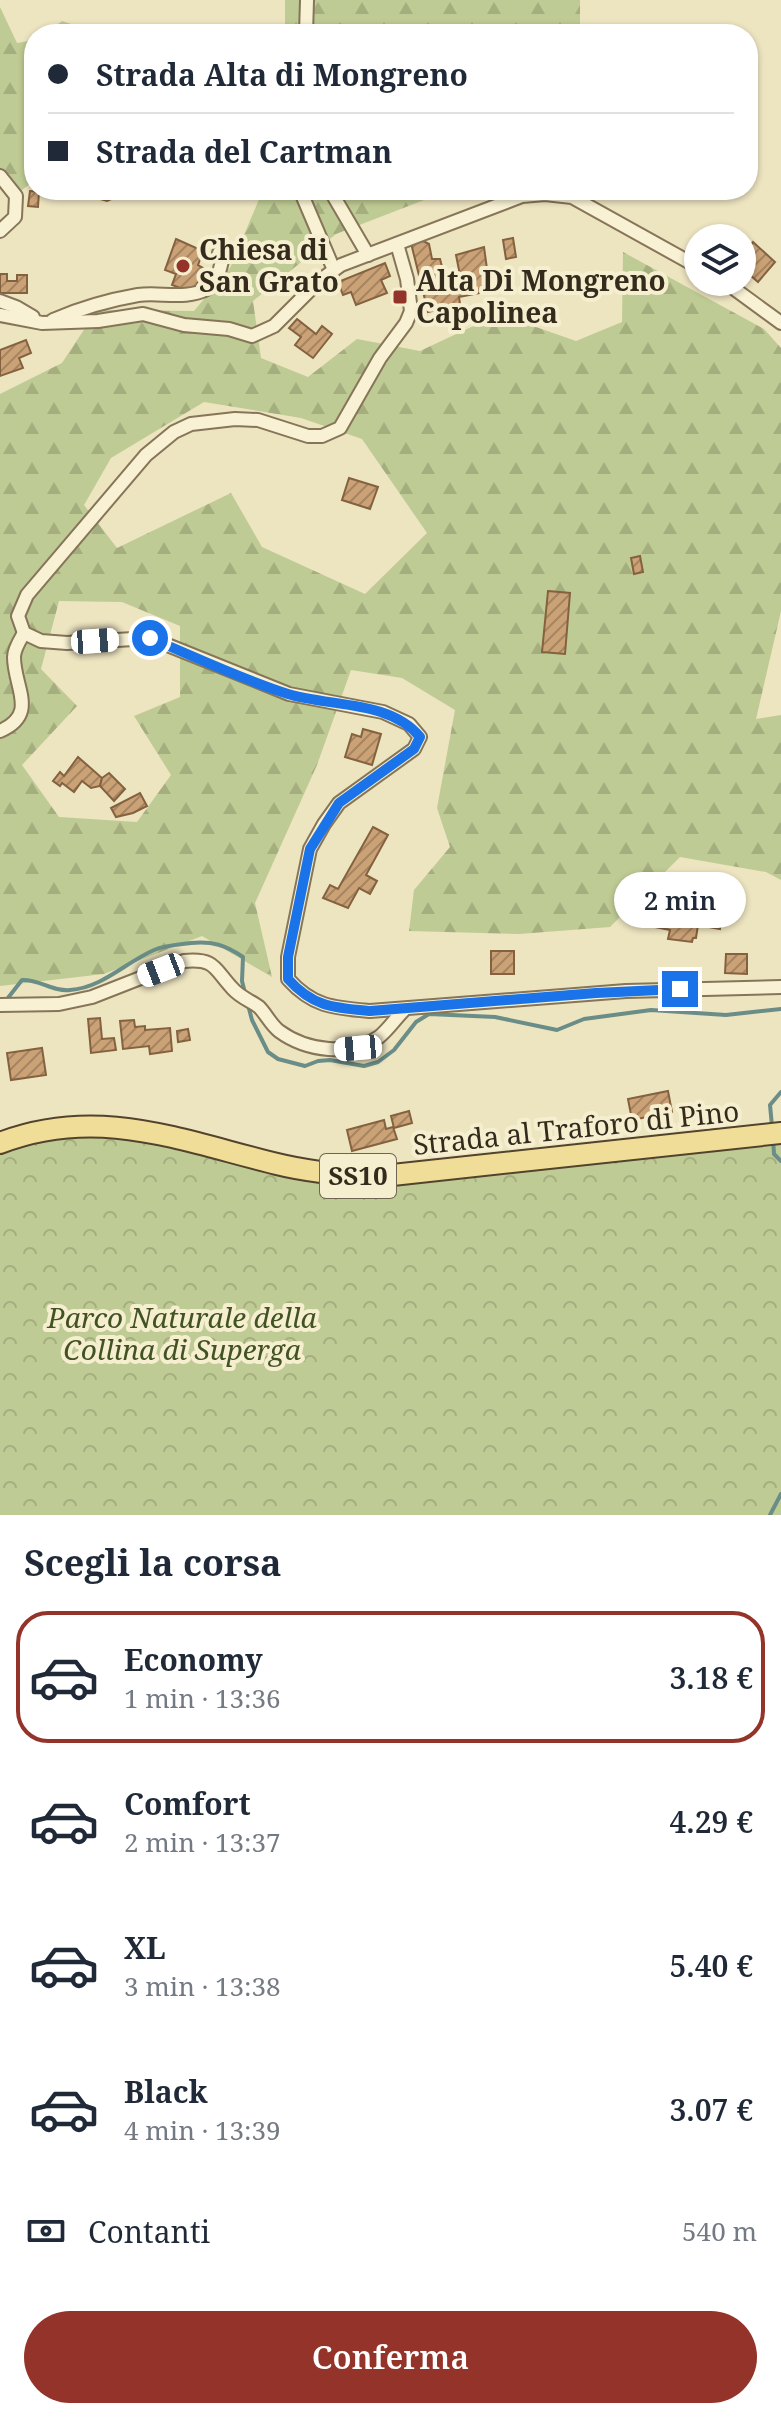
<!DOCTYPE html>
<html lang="it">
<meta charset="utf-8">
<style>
:root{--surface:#fff;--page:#f2f2f3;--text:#1f2937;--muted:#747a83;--line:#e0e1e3;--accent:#943329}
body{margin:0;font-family:"Noto Serif",serif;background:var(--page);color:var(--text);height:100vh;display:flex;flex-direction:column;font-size:30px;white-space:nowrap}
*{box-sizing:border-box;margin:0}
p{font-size:26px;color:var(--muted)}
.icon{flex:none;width:44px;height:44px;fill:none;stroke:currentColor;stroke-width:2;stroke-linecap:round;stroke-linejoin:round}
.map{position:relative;height:1515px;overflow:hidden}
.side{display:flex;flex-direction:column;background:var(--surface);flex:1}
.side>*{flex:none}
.guide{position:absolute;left:24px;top:24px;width:734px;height:176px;border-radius:32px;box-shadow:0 2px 6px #0004;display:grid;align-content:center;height:176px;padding:0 24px;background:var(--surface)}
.tools{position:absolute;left:684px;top:224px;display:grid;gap:16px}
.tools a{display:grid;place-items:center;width:72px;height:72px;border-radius:50%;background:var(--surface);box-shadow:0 2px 6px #0004;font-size:40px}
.end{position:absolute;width:36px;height:36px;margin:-18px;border:10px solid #1a73e8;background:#fff;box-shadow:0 0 0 4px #fff}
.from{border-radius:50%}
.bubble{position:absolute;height:56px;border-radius:28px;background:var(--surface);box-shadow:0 2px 6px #0004;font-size:26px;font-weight:600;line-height:56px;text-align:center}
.car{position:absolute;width:24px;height:48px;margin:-24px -12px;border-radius:10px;box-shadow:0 0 6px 2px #0007;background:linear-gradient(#fff 24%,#345 0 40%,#fff 0 76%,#345 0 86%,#fff 0)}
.guide b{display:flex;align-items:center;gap:28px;height:76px;font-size:30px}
.guide b+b{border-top:2px solid var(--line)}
.guide i{width:20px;height:20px;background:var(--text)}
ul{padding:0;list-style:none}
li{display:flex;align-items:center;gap:24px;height:132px;margin:0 16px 12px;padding:0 8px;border:4px solid transparent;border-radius:32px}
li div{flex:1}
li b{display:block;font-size:30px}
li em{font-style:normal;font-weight:600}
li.on{border-color:var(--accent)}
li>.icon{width:72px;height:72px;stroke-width:1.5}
h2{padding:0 24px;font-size:36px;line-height:96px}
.pay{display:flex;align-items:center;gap:20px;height:88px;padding:0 24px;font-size:30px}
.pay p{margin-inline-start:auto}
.cta{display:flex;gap:16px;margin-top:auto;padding:16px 24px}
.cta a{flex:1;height:92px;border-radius:48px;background:var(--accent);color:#fff;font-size:32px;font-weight:600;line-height:92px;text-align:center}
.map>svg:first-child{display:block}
.forest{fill:url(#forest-firs);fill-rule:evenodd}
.park{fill:url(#park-crowns)}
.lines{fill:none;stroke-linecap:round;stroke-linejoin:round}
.stream{stroke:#6a8d88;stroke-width:4}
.building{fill:url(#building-hatch);stroke:#84613f;stroke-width:2}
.minor-casing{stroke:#867558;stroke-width:16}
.primary-casing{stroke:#53432d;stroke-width:24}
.minor{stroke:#f8f1d3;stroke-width:12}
.primary{stroke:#f0de98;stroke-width:20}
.route{stroke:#1a73e8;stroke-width:10}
.poi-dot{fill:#943329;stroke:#f5eecf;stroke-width:3}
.labels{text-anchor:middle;stroke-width:8;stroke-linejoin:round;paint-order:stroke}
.shield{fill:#f5eecf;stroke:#6f6652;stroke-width:2}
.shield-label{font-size:26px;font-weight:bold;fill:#352b1d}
.poi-label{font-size:28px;font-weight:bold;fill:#352b1d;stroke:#f5eecf;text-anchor:start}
.street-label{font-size:28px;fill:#352b1d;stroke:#f5eecf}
.park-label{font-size:28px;font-style:italic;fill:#415223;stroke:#f5eecf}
</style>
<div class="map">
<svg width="781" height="1515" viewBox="0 0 781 1515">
<defs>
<pattern id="forest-firs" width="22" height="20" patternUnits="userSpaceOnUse" patternTransform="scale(2)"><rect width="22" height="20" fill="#bfcb94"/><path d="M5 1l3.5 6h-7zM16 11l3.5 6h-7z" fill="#a5ae7f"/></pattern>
<pattern id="park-crowns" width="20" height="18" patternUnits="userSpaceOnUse" patternTransform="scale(2)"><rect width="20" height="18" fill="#bfcb94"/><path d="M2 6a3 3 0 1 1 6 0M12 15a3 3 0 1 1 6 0" fill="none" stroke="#a5ae7f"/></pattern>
<pattern id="building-hatch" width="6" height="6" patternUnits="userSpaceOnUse" patternTransform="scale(2)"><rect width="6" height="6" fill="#cba276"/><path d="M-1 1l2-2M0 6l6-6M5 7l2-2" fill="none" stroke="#a68460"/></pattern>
</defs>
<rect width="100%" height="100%" fill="#ede4c0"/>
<!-- forest -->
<g class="forest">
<rect x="285" y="0" width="295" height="34"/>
<polygon points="0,7 17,43 34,40 34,181 18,193 0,169"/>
<polygon points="62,21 99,33 116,24 123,34 45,34"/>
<path d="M 263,190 L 450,190 L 336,234 L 253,301 L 261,358 L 308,377 L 357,339 L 420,351 L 499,314 L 576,341 L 622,322 L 623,252 L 764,329 L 781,348 L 781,611 L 756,719 L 781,715 L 781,880 L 766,872 L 680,857 L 610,927 L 519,934 L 409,931 L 414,890 L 450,847 L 437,808 L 455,710 L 402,678 L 351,670 L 317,765 L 255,903 L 272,977 L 202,936 L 104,974 L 0,986 L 0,394 L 62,363 L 97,310 L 194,311 L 230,268 ZM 204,402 L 301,418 L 362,439 L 427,533 L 365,594 L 262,547 L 231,493 L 117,548 L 84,505 L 111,458 ZM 59,601 L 122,602 L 180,626 L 180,697 L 134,716 L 171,775 L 137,822 L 59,817 L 22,765 L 77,706 L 41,669 Z"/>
</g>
<!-- park -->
<polygon class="park" points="781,1133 781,1515 0,1515 0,1145 95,1136 177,1147 372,1186"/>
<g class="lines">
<!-- stream -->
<g class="stream">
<path d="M 4,1003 L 22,980 C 39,979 53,992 70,990 C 102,988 126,962 154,950 C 166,945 178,945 191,943 C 213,941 225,945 243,957 L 242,981 L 245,993"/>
<polyline points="248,1005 252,1020 268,1052 278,1059 305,1066 318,1061 330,1060 364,1066 378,1062 394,1050 416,1022 429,1014 495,1017 557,1030 584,1019 651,1010 726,1015 781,1009"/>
<polyline points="772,1126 770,1105 781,1092"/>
<polyline points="773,1139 774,1154 781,1161"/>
<polyline points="770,1515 781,1494"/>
</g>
</g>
<!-- building -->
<g class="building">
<polygon points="219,25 236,25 236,33 214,34"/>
<polygon points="97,190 118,190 116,197 107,201 100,199"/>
<polygon points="30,191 39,192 38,207 28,206"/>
<polygon points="513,238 516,257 506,259 503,240"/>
<polygon points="176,239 203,251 198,265 203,268 194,293 172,285 176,274 165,270"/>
<polygon points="423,241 429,244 432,259 440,259 446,282 461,280 456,255 484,247 490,291 459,297 460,304 428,312 411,243"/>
<polygon points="753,242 775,262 758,282 742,268 742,255"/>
<polygon points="385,263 390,276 381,280 387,293 356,305 351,292 343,295 338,282"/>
<polygon points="0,274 7,274 7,281 17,281 17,275 27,275 27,293 0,293"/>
<polygon points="297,319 316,334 322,326 332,334 313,358 295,345 301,337 289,328"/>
<polygon points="26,340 31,353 19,358 23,368 0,376 0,350"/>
<polygon points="349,478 378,487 370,509 342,500"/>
<polygon points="640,556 643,572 634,574 631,558"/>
<polygon points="548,591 570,593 565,654 542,652"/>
<polygon points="363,729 381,734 372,765 345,757 352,734 361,737"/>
<polygon points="78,757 102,778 100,786 91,788 82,781 74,792 62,783 60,786 53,781 60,772 64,776"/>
<polygon points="109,773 125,789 114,801 100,786 102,778"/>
<polygon points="140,793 147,806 133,813 116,817 111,808"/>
<polygon points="373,827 388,835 366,875 377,881 370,894 359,888 348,908 323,898 330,885 338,889"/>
<polygon points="672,908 717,915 721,919 720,929 698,925 696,938 693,938 692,942 668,939 670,930 655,927 662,911 672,913"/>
<rect x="491" y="951" width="23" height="23"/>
<polygon points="726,954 747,954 747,974 725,973"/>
<polygon points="100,1018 102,1039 114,1038 116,1050 91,1053 88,1019"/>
<polygon points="134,1020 135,1027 145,1026 145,1030 170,1028 172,1051 150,1054 149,1046 123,1049 120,1021"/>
<polygon points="188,1029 190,1040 178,1042 177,1031"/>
<polygon points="42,1048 46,1075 11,1080 7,1053"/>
<polygon points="668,1091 672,1112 632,1120 628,1099"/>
<polygon points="409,1111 412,1123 394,1128 391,1116"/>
<polygon points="384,1120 386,1129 393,1127 397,1139 352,1151 347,1130"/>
</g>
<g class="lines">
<!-- minor casing -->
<g class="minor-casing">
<g id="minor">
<polyline points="306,34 307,0"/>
<polyline points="0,176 16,196 15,217 0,231"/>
<polyline points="300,190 334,270"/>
<polyline points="330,190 368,255"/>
<path d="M 397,244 L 407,279 L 411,311 L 406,323 L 380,358 L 340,428 L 322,436 L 308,436 L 258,420 L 235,419 L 191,424 L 174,432 L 146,455 L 27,595 L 18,616 L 24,633 L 41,641 L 67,643 L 150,638 L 289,694 L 383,712 L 409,724 L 420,737 L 414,749 L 339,803 L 324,824 L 310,849 L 288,957 L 288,979 C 313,1007 334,1008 370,1011 L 626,991 L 781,987"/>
<polyline points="725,282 781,323"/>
<polyline points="0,301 16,307 33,317"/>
<polyline points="0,315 42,323 98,321 143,314 184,325 229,329 252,336 274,326 319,281 341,265 522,196 545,194 572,197 698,267"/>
<path d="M 53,320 C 81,308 109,300 138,295 C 160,292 186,300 207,289 C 218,284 220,268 223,257 L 219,253"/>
<path d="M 0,731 C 39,714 14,688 14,657 C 14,649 20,640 24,633"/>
<path d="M 0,1005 L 59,1004 L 92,997 L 184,961 C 216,958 214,969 233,989 C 240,997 251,1001 259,1007 C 266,1014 271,1025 279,1031 C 306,1051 351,1057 379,1037 C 388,1030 396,1018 404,1010"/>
</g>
</g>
<!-- primary casing -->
<g class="primary-casing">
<path id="primary" d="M 0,1143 C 98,1105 182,1141 277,1164 C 309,1172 342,1175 374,1177 L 781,1133"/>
</g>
<!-- minor -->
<use href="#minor" class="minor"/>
<!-- primary -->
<use href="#primary" class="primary"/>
</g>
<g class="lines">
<!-- route -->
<path class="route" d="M 150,638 C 195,657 241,679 288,694 C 330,707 390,700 420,737 L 414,749 L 339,803 L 310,849 L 288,957 L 288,979 C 313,1007 334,1008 370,1011 L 596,993 L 680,989"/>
</g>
<!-- markers -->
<g class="poi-dot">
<circle cx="183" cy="266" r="8"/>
<rect x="392" y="289" width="16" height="16" rx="4"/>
</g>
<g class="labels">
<!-- shield labels -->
<rect class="shield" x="320" y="1154" width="76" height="44" rx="6"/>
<g class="shield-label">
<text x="358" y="1185">SS10</text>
</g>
<!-- poi labels -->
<g class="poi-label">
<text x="199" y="260">Chiesa di<tspan x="199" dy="32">San Grato</tspan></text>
<text x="416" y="291">Alta Di Mongreno<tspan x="416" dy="32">Capolinea</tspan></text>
</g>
<!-- street labels -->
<g class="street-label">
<text transform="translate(576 1128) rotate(-6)" y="10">Strada al Traforo di Pino</text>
</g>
<!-- park labels -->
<g class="park-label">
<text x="182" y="1328">Parco Naturale della<tspan x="182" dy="32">Collina di Superga</tspan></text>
</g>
</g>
</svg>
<div class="tools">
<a><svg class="icon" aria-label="layers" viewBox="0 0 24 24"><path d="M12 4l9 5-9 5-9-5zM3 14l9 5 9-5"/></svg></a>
</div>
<i class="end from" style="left:150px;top:638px"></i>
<i class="end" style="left:680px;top:989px"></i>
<div class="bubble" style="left:614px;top:872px;width:132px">2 min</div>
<i class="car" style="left:95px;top:641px;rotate:86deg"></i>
<i class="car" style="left:161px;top:970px;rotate:249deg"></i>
<i class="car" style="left:358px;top:1048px;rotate:265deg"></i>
<div class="guide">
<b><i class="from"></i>Strada Alta di Mongreno</b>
<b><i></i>Strada del Cartman</b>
</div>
</div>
<section class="side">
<h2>Scegli la corsa</h2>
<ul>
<li class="on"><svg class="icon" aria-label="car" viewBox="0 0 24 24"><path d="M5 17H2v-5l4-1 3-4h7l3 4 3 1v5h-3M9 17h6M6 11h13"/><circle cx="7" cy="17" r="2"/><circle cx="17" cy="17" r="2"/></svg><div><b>Economy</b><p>1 min · 13:36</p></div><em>3.18 €</em></li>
<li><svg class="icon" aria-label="car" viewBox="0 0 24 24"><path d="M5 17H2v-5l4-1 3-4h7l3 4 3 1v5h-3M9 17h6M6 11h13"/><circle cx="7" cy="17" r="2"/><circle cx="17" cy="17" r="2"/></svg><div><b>Comfort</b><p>2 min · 13:37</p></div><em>4.29 €</em></li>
<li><svg class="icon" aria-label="car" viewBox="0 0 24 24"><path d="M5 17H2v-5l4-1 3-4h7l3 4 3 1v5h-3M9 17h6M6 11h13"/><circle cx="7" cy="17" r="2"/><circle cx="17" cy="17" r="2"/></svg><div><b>XL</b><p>3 min · 13:38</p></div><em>5.40 €</em></li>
<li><svg class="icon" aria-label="car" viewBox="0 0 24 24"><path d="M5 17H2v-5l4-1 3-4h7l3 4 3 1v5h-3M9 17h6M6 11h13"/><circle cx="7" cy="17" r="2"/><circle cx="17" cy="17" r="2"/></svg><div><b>Black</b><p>4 min · 13:39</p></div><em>3.07 €</em></li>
</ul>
<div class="pay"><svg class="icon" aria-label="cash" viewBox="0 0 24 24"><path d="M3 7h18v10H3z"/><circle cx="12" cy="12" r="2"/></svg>Contanti<p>540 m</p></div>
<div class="cta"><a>Conferma</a></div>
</section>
